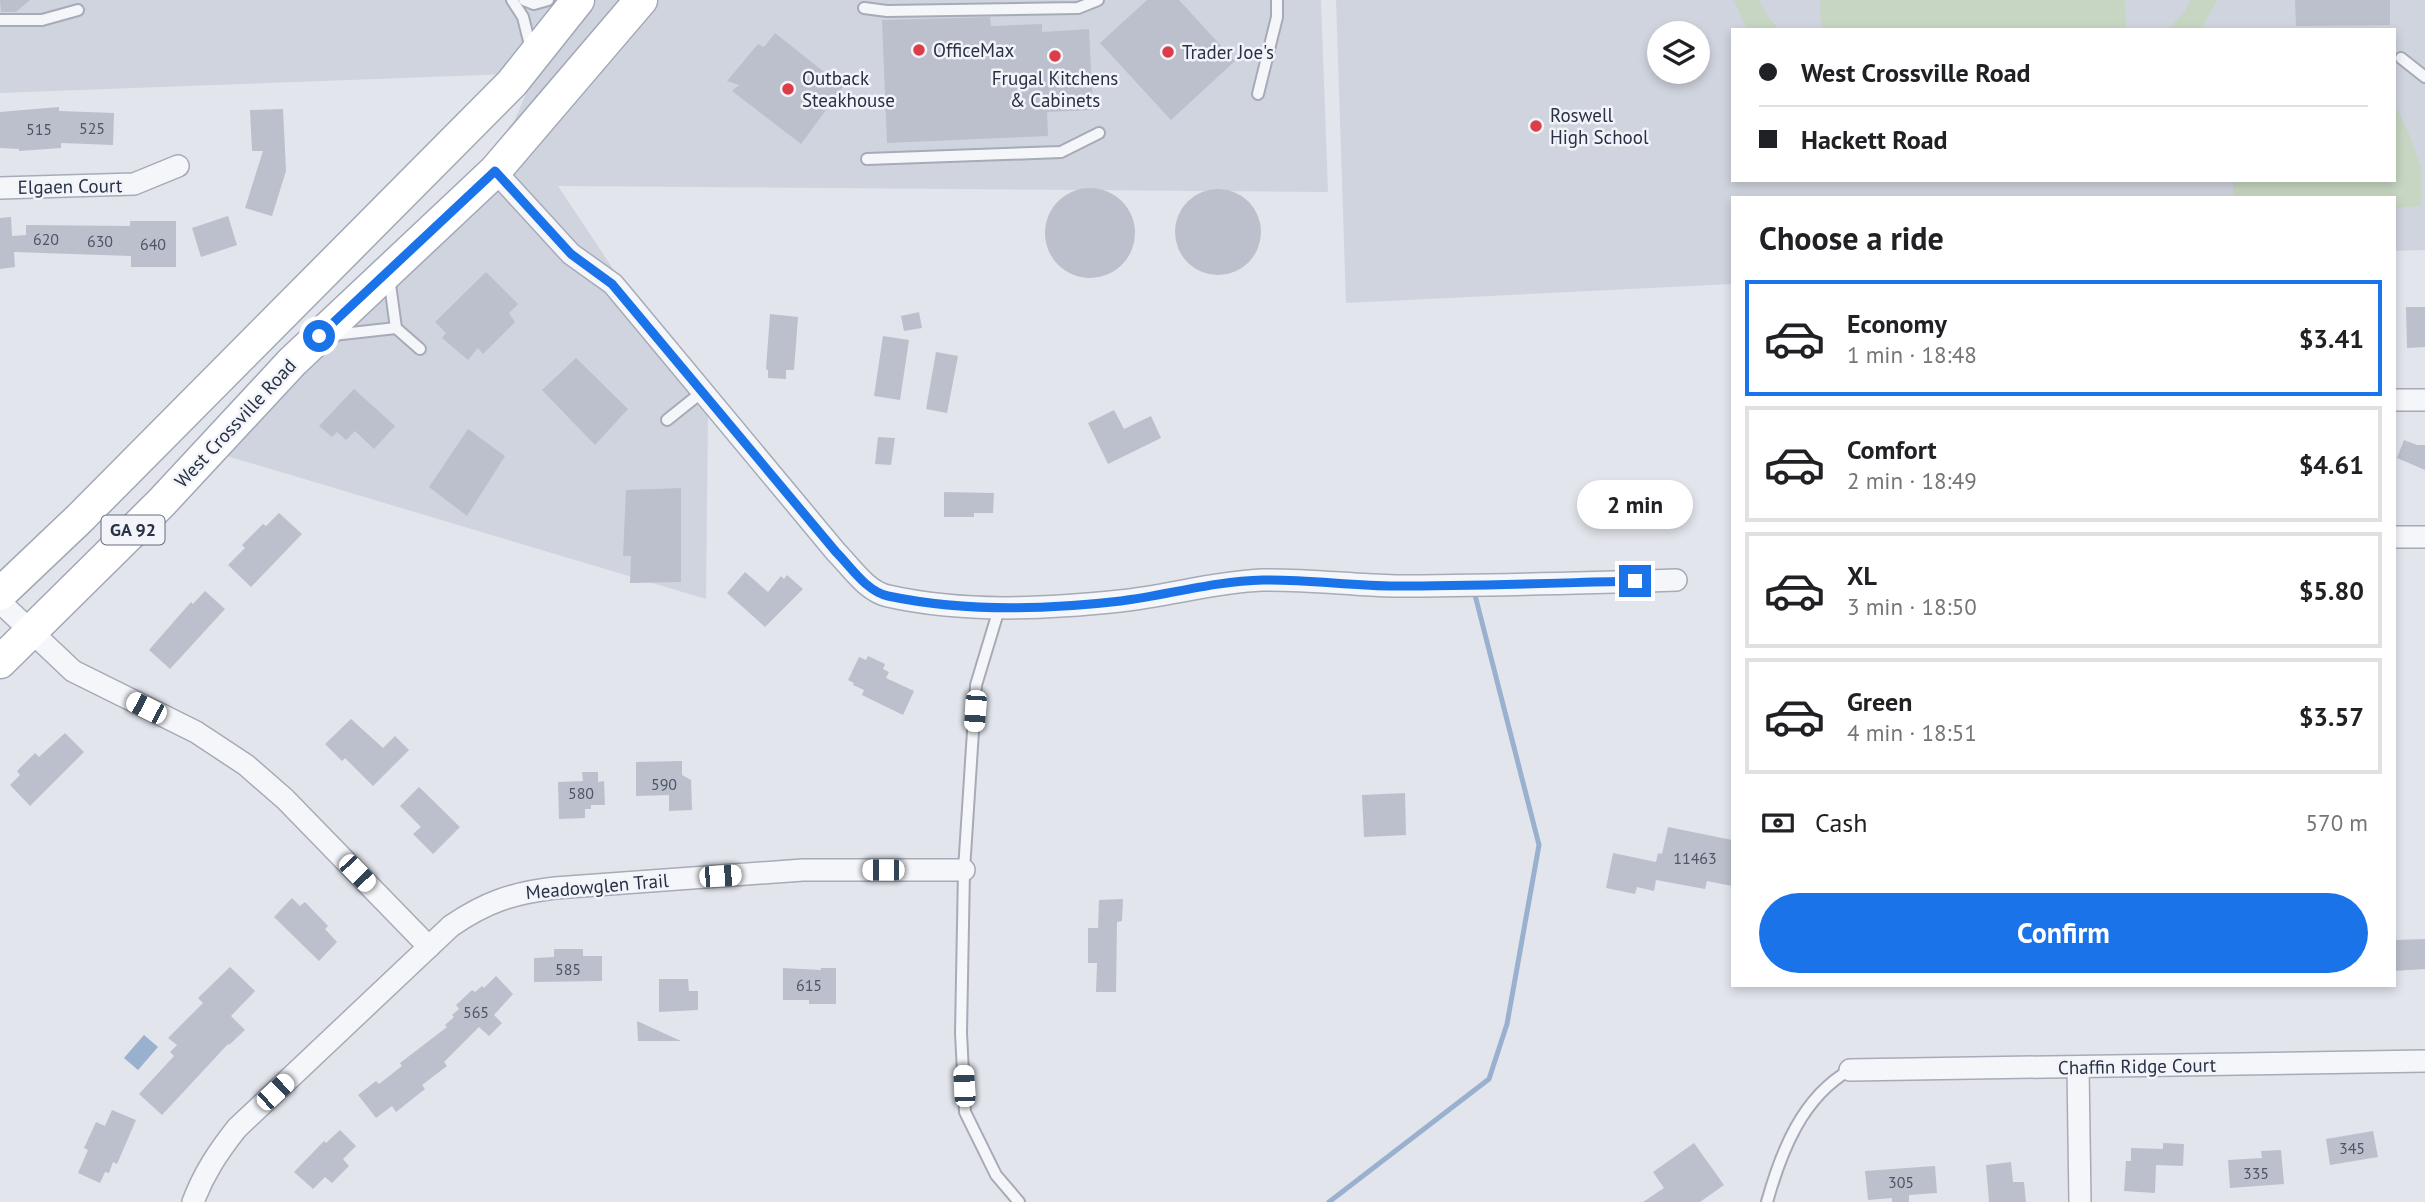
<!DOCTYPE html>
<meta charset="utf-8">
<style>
:root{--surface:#fff;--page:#f6f6f6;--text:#202124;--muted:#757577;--line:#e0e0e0;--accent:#1a73e8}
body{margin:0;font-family:"PT Sans",sans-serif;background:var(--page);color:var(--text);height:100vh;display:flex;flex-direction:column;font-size:26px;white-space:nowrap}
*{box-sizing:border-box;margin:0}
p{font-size:23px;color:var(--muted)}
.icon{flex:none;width:38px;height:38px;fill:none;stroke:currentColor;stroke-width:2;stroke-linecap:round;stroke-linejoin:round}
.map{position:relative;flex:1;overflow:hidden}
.drawer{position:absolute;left:1731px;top:196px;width:665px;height:791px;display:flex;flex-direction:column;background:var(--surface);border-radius:0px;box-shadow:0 4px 10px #0003}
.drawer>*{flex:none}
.top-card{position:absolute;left:1731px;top:28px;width:665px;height:154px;border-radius:0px;box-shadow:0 4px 10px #0003;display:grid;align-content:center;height:154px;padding:0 28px;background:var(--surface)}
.fabs{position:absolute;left:1647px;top:21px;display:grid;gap:14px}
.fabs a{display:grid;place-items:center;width:63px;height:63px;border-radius:50%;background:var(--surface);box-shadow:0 4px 10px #0003;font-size:35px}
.end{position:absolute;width:32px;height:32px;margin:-16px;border:9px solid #1a73e8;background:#fff;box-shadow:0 0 0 4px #fff}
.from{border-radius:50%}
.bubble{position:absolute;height:49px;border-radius:24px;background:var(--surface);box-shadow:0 4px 10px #0003;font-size:23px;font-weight:600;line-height:49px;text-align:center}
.car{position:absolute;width:21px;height:42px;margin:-21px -10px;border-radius:9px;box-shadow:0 0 5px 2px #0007;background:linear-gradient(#fff 24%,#345 0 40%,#fff 0 76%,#345 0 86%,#fff 0)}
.top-card b{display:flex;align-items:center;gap:24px;height:66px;font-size:26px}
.top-card b+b{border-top:2px solid var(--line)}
.top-card i{width:18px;height:18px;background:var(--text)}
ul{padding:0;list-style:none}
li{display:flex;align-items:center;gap:21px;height:116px;margin:0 14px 10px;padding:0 14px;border:4px solid var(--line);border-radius:0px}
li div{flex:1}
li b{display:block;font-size:26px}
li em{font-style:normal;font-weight:600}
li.active{border-color:var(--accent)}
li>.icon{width:63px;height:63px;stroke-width:1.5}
h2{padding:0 28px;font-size:32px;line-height:84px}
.pay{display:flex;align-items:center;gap:18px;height:77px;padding:0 28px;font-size:26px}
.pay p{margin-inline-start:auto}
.primary-button{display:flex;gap:14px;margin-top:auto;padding:14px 28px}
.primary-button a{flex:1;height:80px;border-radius:42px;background:var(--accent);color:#fff;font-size:28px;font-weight:600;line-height:80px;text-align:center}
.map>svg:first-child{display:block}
.built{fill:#d0d4de;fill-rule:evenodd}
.green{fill:#c6d6c2}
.water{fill:#9ab0cf}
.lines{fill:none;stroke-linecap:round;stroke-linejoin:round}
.stream{stroke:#9ab0cf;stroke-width:5}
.building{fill:#bbc0cc}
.service-casing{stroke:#a6abb7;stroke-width:14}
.minor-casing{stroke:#a6abb7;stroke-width:24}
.primary-casing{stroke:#a0a8b8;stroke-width:35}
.service{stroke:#f5f6f9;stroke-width:10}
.minor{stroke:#f5f6f9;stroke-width:21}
.primary{stroke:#fff;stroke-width:32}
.route{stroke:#1a73e8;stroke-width:9}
.poi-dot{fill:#db3d49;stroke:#f2f4f9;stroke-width:2.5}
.labels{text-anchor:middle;stroke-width:5;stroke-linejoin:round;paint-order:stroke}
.number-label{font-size:16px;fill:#4d5567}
.shield{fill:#f2f4f9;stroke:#656c7b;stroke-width:2}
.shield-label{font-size:18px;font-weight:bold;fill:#283145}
.poi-label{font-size:19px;fill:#283145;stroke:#f2f4f9;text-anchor:start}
.street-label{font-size:19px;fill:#283145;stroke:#f2f4f9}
</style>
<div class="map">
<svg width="2425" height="1202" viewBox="0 0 2425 1202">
<rect width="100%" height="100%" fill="#e2e5ec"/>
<!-- built -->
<g class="built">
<polygon points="0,0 1321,0 1328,192 558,186 708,412 706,599 207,450 486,186 535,73 0,93"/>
<path d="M 1336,0 L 2425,0 L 2425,250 L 2394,251 L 2394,198 L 1732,198 L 1732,284 L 1346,303 ZM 1732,30 L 2394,30 L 2394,180 L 1732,180 ZM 1659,33 L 1698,33 L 1698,72 L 1659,72 Z"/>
</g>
<!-- green -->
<g class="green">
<polygon points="1734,0 1759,0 1768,17 1779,30 1747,30"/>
<polygon points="1820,0 2125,0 2126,28 1821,30"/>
<polygon points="2191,0 2217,0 2201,30 2168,30 2185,11"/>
<polygon points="2394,103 2410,136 2421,167 2421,206 2394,208 2394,198 2233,198 2233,180 2394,180"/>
</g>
<!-- water -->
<polygon class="water" points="144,1035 158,1047 138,1070 124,1058"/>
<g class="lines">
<!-- stream -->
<polyline class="stream" points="1329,1202 1489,1079 1507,1024 1539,845 1475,595"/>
</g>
<!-- building -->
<g class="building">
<polygon points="0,0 30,0 16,12 1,12"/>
<polygon points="1147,0 1179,0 1235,61 1171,120 1100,43"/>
<polygon points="2295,0 2390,0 2390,25 2296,26"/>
<polygon points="990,17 991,26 1042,24 1042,32 1089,29 1093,110 1047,112 1048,136 887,143 882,20"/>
<polygon points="775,33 843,87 801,144 732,91 739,85 727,81 758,44 764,47"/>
<polygon points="59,107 59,111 114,113 113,145 61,143 61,148 19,151 19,149 0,148 0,112"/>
<polygon points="283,109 286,171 272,216 245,208 263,151 252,151 250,110"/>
<circle cx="1090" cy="233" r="45"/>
<circle cx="1218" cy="232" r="43"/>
<polygon points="228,216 237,245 201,257 192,228"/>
<polygon points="11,217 12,236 26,235 26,225 130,226 130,221 176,221 176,267 131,267 131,256 14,252 15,267 0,269 0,218"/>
<polygon points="486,272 518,304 509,313 515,322 483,354 478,348 468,360 442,338 446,333 435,322"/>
<polygon points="2406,307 2425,307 2425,347 2407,348"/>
<polygon points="919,312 922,328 904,331 901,316"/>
<polygon points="770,314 798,317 794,370 786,370 786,379 768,378 768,370 766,369"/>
<polygon points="883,336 909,340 900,400 874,396"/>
<polygon points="936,352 958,356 947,413 926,409"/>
<polygon points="576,358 628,409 595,445 542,390"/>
<polygon points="354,389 395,426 374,449 355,431 346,440 337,432 332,437 319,426"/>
<polygon points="1114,410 1124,429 1151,416 1161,438 1108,464 1088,423"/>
<polygon points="468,429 505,456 467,516 429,487"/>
<polygon points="878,437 895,438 891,465 875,464"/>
<polygon points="2404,440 2417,445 2425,445 2425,470 2397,458"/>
<polygon points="681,488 681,582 630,583 631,556 623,556 626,490"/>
<polygon points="944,492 994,493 993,513 974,513 974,517 944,517"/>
<polygon points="279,513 302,534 251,587 228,565 245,548 242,545 263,524 266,526"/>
<polygon points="745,572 768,592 781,576 784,579 787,575 803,589 765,627 727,593"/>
<polygon points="205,591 225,609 170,669 149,650 191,602 193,604"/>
<polygon points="868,656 885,664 883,669 889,672 886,678 914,691 903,715 862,695 864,690 853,685 854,683 848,680 859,657 866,660"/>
<polygon points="351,719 383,748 395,736 409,750 373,786 345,758 342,761 325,744"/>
<polygon points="65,733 84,752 30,806 10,785 20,775 17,771 35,753 39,757"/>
<polygon points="682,761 682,775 691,780 692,810 669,811 669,795 636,796 636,762"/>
<polygon points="582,772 598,772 598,782 604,781 605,805 591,805 591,809 585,809 585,818 559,819 558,782 583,781"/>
<polygon points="419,787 460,827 433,854 413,834 421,827 400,806"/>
<polygon points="1405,793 1406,835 1364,837 1362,795"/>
<polygon points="1668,827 1732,840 1732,886 1707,881 1705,889 1656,880 1654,891 1637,887 1635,894 1606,888 1613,853 1656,862 1658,853 1662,854"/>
<polygon points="292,898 300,906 305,902 328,926 325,929 337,942 319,961 274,917"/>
<polygon points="1123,899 1122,921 1117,922 1116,992 1096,992 1097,963 1088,963 1088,928 1098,928 1099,900"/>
<polygon points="2425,939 2425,969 2394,971 2394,940"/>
<polygon points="554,949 583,949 583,956 602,956 602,981 534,982 534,958 554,957"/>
<polygon points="230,967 255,991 231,1016 245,1030 229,1045 228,1044 162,1115 139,1094 174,1056 170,1052 177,1045 168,1038 203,1003 198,998"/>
<polygon points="783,968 821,970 821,968 836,968 836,1004 809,1004 809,1000 783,1000"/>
<polygon points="496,976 513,994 494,1015 502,1023 489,1036 479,1027 444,1062 447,1066 422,1085 425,1089 396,1112 392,1106 376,1118 358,1095 376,1081 379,1084 402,1066 400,1063 447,1027 445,1025 454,1017 452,1015 459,1009 456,1005 472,990 475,992 482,986 484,988"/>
<polygon points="659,979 688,979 689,991 698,991 698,1010 659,1012"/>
<polygon points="637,1021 681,1041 638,1041"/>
<polygon points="112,1110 136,1120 117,1164 113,1162 109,1173 105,1172 100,1183 78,1173 88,1150 84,1148 96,1122 105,1126"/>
<polygon points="340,1130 356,1146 343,1159 349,1166 332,1183 325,1177 313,1189 294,1172 324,1141 326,1143"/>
<polygon points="2373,1131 2378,1157 2330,1165 2326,1139"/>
<polygon points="1694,1143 1724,1185 1700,1202 1643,1202 1664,1188 1653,1172"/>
<polygon points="2163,1143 2184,1144 2183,1166 2156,1165 2155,1193 2124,1191 2126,1161 2131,1161 2131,1148 2163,1149"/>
<polygon points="2281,1150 2284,1184 2230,1188 2228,1160 2262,1158 2261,1151"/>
<polygon points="2011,1162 2013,1182 2024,1182 2026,1202 1989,1202 1986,1165"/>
<polygon points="1935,1166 1937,1193 1909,1195 1909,1202 1892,1202 1892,1198 1868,1200 1865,1171"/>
</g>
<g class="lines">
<!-- service casing -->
<g class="service-casing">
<g id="service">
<polyline points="512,0 523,17 531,49"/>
<polyline points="524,0 534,4 548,0"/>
<polyline points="864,8 887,11 1078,8 1098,0"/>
<polyline points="0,20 42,20 78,10"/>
<polyline points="2401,58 2425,77"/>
<polyline points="1258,94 1277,17 1277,0"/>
<polyline points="867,159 1061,152 1099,133"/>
<polyline points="389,277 396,328 420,349"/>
<polyline points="333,335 396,328"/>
<polyline points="667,420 702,392"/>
<polyline points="999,609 976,685 964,870 961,1033 965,1112 996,1175 1019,1202"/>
<path d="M 1767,1202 C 1781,1152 1802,1097 1850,1070"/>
</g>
</g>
<!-- minor casing -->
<g class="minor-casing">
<g id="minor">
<path d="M 495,171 L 571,254 L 613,284 L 836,552 C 851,567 866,591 888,596 C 964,613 1043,609 1120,601 C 1168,596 1214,582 1262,580 C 1306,579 1351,585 1395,586 C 1488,586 1583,583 1676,580"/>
<polyline points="0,188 134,184 178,166"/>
<polyline points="2394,400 2425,400"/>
<polyline points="2394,537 2425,537"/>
<polyline points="0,602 73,671 196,732 246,765 285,799 429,947"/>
<polyline points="2078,1067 2080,1202"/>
<polyline points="1850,1070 2425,1061"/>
<path d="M 193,1202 C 204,1173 218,1152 237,1128 L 451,926 C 486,902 513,893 555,888 L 803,870 L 964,870"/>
</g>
</g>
<!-- primary casing -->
<g class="primary-casing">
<g id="primary">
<polyline points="0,594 79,519 512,83 578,0"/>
<polyline points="0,662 162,502 292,362 495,171 641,0"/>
</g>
</g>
<!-- service -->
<use href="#service" class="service"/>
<!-- minor -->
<use href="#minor" class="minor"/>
<!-- primary -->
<use href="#primary" class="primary"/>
</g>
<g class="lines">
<!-- route -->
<path class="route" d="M 319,336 L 495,171 L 571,254 L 612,284 L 836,552 C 851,567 866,591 888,596 C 964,612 1044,610 1121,601 C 1168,595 1214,581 1263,580 C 1307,579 1351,586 1395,586 C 1475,586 1555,583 1635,581"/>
</g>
<!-- markers -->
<g class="poi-dot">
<circle cx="919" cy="50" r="7"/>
<circle cx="1168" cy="52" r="7"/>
<circle cx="1055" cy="56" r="7"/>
<circle cx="788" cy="89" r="7"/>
<circle cx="1536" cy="126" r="7"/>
</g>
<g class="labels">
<!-- number labels -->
<g class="number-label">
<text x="92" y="134">525</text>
<text x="39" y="135">515</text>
<text x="46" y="245">620</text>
<text x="100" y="247">630</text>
<text x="153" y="250">640</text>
<text x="664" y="790">590</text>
<text x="581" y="799">580</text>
<text x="1695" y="864">11463</text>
<text x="568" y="975">585</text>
<text x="809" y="991">615</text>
<text x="476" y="1018">565</text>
<text x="2352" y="1154">345</text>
<text x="2256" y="1179">335</text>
<text x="1901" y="1188">305</text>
</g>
<!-- shield labels -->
<rect class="shield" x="101.5" y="515.5" width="63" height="29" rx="5"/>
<g class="shield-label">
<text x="133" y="536">GA 92</text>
</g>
<!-- poi labels -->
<g class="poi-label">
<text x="933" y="57">OfficeMax</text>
<text x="1182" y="59">Trader Joe's</text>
<text x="802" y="85">Outback<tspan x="802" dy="22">Steakhouse</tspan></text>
<text x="1055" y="85" text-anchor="middle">Frugal Kitchens<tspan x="1055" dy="22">&amp; Cabinets</tspan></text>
<text x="1550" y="122">Roswell<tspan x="1550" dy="22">High School</tspan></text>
</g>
<!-- street labels -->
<g class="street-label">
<text transform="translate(70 186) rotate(-1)" y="7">Elgaen Court</text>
<text transform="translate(235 423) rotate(-47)" y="7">West Crossville Road</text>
<text transform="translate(597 886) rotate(-5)" y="7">Meadowglen Trail</text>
<text transform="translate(2137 1066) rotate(-1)" y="7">Chaffin Ridge Court</text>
</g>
</g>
</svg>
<div class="fabs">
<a><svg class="icon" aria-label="layers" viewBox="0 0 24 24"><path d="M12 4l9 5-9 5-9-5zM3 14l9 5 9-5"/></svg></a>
</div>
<i class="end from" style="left:319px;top:336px"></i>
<i class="end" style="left:1635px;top:581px"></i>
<div class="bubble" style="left:1577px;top:480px;width:116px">2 min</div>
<i class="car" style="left:146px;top:708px;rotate:297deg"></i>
<i class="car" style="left:975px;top:711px;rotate:184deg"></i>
<i class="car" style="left:883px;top:870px;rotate:270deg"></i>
<i class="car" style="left:357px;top:873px;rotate:136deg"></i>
<i class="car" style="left:720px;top:876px;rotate:86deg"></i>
<i class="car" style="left:964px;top:1086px;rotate:357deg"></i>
<i class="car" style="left:275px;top:1092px;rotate:47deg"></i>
<div class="top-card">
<b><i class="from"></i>West Crossville Road</b>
<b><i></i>Hackett Road</b>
</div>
<section class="drawer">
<h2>Choose a ride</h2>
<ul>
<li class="active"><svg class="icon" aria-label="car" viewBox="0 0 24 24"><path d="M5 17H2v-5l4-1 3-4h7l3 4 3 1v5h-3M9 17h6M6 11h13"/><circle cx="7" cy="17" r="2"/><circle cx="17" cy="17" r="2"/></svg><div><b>Economy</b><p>1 min · 18:48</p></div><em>$3.41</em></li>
<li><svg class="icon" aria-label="car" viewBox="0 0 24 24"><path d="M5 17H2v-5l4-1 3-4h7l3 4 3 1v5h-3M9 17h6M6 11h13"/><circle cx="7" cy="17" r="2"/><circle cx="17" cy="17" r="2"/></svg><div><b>Comfort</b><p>2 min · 18:49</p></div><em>$4.61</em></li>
<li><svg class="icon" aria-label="car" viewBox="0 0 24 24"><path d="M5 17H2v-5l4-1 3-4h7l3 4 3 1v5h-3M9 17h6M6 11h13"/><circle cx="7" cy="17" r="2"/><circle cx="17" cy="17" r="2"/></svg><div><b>XL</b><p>3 min · 18:50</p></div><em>$5.80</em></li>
<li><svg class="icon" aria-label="car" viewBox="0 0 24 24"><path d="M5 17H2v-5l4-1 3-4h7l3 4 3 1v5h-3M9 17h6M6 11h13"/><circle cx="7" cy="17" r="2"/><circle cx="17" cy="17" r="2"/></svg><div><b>Green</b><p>4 min · 18:51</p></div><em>$3.57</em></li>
</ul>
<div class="pay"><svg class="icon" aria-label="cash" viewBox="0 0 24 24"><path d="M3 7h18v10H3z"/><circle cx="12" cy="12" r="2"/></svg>Cash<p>570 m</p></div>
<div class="primary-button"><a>Confirm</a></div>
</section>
</div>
